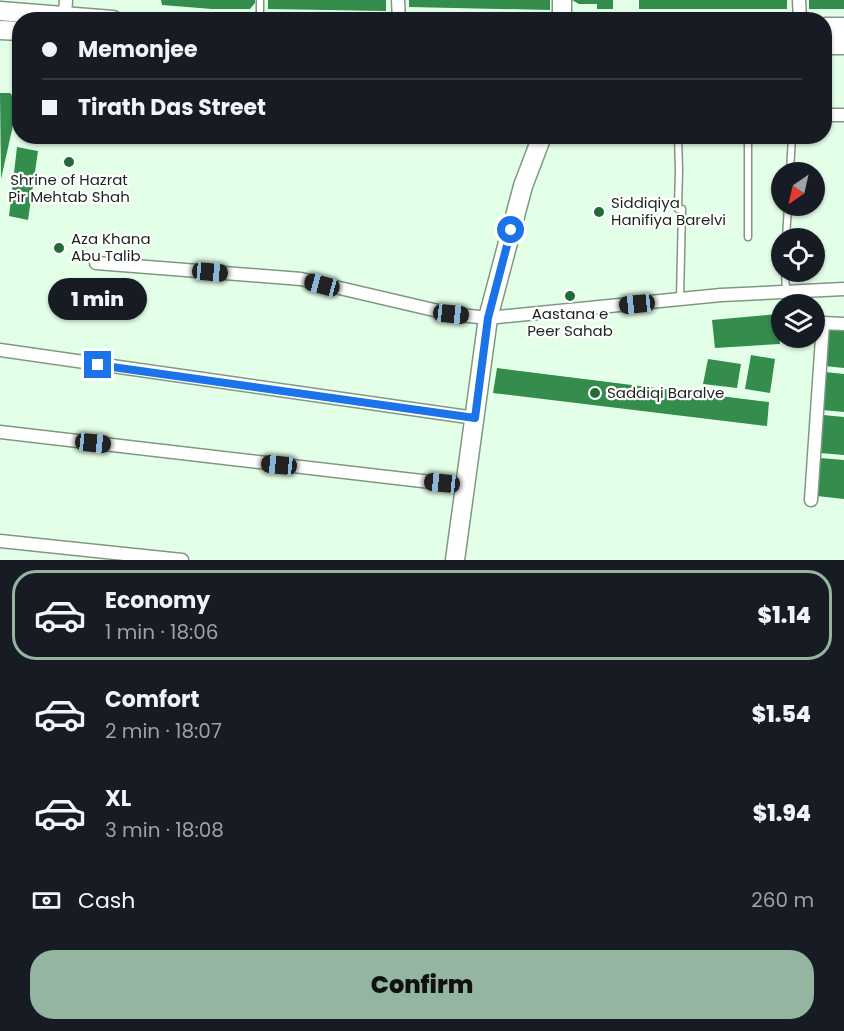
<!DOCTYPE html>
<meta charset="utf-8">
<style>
:root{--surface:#171b24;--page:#242831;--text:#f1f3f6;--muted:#9ea1a6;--line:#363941;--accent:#94b5a0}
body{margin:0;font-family:Poppins,sans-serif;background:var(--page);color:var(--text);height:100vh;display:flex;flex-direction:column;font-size:22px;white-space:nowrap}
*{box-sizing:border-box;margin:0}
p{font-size:20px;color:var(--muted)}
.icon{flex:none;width:33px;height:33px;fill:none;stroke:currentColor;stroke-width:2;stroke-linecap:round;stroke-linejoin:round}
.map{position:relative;height:560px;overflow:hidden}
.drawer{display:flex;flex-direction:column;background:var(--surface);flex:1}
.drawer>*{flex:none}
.hud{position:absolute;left:12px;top:12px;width:820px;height:132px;border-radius:24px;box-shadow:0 2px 4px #0004;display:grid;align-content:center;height:132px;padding:0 30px;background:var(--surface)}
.needle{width:39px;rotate:214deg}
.tools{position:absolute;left:771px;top:162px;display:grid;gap:12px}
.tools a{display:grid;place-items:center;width:54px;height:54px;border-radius:50%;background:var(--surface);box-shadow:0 2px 4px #0004;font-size:30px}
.end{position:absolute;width:27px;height:27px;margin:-14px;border:8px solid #1a73e8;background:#fff;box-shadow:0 0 0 3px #fff}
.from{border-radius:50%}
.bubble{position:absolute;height:42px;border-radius:21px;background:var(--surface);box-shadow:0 2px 4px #0004;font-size:20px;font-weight:800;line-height:42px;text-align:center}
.car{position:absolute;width:18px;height:36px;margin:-18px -9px;border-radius:8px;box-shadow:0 0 4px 2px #0007;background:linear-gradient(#222 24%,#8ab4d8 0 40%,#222 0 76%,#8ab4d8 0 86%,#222 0)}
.hud b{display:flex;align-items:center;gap:21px;height:57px;font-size:22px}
.hud b+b{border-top:2px solid var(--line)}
.hud i{width:15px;height:15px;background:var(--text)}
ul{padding:10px 0 0;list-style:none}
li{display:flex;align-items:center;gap:18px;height:90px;margin:0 12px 9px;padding:0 18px;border:3px solid transparent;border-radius:24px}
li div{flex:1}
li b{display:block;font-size:22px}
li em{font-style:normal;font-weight:800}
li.on{border-color:var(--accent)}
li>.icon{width:54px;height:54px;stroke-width:1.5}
.pay{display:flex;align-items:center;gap:15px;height:66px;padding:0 30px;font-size:22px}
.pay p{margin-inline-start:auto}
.cta{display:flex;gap:12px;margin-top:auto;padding:12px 30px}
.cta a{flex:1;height:69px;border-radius:24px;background:var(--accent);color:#111;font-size:24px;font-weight:800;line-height:69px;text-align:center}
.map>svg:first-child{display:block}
.building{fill:#348c4d}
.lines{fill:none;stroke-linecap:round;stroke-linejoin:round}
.lane-casing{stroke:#7f9883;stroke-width:9}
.street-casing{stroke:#7f9883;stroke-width:15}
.secondary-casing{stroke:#7f9883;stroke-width:21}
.lane{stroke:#fff;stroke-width:6}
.street{stroke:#fff;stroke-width:12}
.secondary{stroke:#fff;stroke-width:18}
.route{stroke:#1a73e8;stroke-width:8}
.poi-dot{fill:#226a37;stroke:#fff;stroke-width:2}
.labels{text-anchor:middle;stroke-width:4.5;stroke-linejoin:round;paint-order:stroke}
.poi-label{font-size:15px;fill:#1a241c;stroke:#fff;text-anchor:start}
</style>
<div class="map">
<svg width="844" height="560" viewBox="0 0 844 560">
<rect width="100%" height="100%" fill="#e4ffe8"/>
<!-- building -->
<g class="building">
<polygon points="161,0 255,0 255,3 250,9 212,9 162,5"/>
<polygon points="268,0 386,0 386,11 268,9"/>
<polygon points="409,0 550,0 550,10 409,7"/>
<polygon points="572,0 613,0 613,9 597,9 597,4 579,4"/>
<rect x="639" y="0" width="148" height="9"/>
<rect x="809" y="0" width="35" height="9"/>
<polygon points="0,93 10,93 18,103 1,179"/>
<polygon points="17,147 38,151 28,220 9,216"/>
<polygon points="777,314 780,344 715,348 712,320"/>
<polygon points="828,328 844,330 844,368 825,366"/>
<polygon points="751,355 775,359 770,393 745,389"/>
<polygon points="708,359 741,364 737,388 703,384"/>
<polygon points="497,368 769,402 767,426 493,393"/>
<polygon points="825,372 844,374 844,412 822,410"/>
<polygon points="823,415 844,417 844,455 820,453"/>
<polygon points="820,458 844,460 844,499 817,496"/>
</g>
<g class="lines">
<!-- lane casing -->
<g class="lane-casing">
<g id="lane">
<polyline points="260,0 260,20"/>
<polyline points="678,136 679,170 678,209 682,209 680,299"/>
<polyline points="790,172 792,136"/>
<polyline points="748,237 748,136"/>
<polyline points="786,238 788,206"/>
<polyline points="785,272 786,291"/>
</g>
</g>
<!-- street casing -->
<g class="street-casing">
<g id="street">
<polyline points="398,0 399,20"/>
<polyline points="799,0 800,20"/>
<polyline points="65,15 66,0"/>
<polyline points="825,115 844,115"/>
<polyline points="96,263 301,279 451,314 488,318 721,295 844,289"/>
<polyline points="0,350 475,418"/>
<polyline points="0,432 465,486"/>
<polyline points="811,500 823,323 844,324"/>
<polyline points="0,541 182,560"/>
</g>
</g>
<!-- secondary casing -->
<g class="secondary-casing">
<g id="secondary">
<polyline points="0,11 113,20"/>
<polyline points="562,20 562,0"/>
<polyline points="825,27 844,27"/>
<polyline points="0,30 20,31"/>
<polyline points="825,45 844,45"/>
<polyline points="455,560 488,318 523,186 542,136"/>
</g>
</g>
<!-- lane -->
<use href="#lane" class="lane"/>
<!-- street -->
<use href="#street" class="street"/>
<!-- secondary -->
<use href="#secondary" class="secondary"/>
</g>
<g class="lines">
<!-- route -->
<polyline class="route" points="98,365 475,418 488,318 511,230"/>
</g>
<!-- markers -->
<g class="poi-dot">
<circle cx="69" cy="162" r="6"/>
<circle cx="599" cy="212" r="6"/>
<circle cx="59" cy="248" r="6"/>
<circle cx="570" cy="296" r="6"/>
<circle cx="595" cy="393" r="6"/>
</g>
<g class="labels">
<!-- poi labels -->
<g class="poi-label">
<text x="69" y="185" text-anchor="middle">Shrine of Hazrat<tspan x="69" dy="17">Pir Mehtab Shah</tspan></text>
<text x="611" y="208">Siddiqiya<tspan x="611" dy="17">Hanifiya Barelvi</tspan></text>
<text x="71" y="244">Aza Khana<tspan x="71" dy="17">Abu Talib</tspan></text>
<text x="570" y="319" text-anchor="middle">Aastana e<tspan x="570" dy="17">Peer Sahab</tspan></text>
<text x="607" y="398">Saddiqi Baralve</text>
</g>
</g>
</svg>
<div class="tools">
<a><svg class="needle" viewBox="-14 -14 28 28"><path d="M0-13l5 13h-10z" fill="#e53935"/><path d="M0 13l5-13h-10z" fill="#9ea1a6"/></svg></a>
<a><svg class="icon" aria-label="locate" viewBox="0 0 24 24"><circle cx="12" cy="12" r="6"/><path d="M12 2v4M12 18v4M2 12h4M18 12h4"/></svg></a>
<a><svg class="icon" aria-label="layers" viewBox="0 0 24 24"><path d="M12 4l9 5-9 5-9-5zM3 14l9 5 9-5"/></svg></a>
</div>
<i class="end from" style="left:511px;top:230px"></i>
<i class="end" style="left:98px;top:365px"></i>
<div class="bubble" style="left:48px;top:278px;width:99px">1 min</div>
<i class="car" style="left:210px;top:272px;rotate:95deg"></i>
<i class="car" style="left:322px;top:285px;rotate:285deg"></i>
<i class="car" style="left:637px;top:304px;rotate:264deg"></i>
<i class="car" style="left:451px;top:314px;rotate:96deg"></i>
<i class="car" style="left:93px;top:443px;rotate:96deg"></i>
<i class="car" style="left:279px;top:465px;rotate:276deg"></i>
<i class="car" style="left:442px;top:483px;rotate:276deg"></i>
<div class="hud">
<b><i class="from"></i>Memonjee</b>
<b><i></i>Tirath Das Street</b>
</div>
</div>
<section class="drawer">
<ul>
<li class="on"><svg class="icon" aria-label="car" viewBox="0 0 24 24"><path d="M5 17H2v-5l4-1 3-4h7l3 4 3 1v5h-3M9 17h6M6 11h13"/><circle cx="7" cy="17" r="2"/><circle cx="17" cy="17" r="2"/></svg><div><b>Economy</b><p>1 min · 18:06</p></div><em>$1.14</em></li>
<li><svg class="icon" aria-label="car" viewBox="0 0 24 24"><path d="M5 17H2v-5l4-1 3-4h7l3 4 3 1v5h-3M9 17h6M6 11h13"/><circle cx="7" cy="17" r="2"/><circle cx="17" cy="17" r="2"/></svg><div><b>Comfort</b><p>2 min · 18:07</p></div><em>$1.54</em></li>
<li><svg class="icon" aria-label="car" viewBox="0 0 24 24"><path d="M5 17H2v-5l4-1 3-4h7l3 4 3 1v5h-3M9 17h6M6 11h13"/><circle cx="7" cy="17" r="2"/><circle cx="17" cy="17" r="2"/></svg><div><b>XL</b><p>3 min · 18:08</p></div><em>$1.94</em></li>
</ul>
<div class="pay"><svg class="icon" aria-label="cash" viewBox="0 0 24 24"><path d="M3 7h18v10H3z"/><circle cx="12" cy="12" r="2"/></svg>Cash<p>260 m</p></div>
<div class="cta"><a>Confirm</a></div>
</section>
